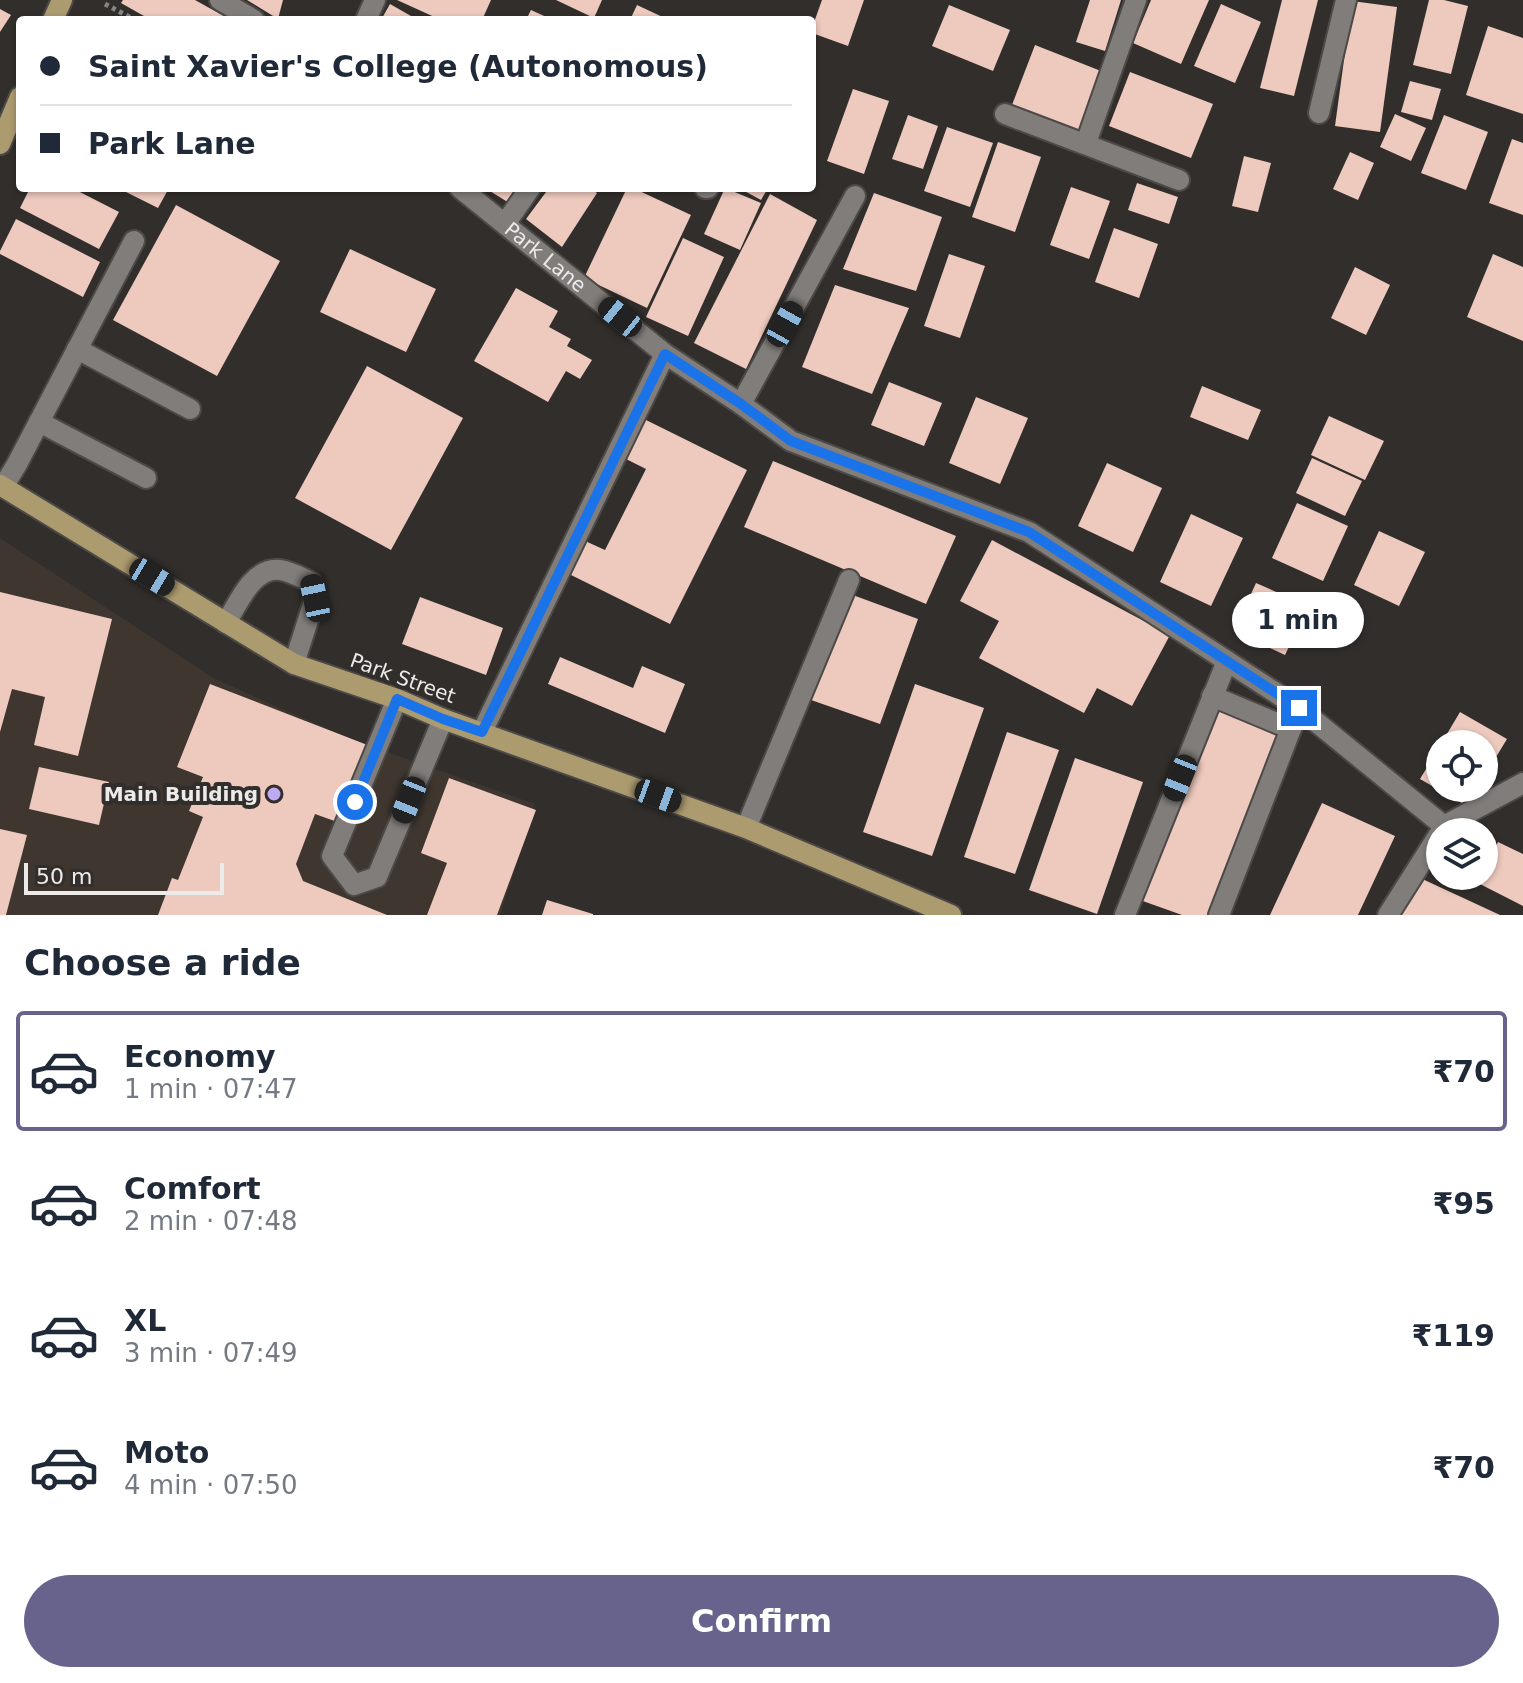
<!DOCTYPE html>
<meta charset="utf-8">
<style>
:root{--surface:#fff;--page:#f6f6f7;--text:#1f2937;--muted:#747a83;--line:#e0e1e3;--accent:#67638c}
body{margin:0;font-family:"DejaVu Sans",sans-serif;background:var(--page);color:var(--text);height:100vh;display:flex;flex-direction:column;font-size:30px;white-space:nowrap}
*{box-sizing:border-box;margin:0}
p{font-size:26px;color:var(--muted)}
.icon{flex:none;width:44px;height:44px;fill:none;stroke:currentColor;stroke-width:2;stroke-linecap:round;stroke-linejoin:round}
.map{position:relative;height:915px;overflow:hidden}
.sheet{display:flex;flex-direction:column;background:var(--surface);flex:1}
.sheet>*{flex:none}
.hud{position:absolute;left:16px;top:16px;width:800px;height:176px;border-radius:8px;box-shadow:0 2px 6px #0004;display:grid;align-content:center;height:176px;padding:0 24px;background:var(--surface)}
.controls{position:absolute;left:1426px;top:730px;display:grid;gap:16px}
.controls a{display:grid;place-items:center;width:72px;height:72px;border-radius:50%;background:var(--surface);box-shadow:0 2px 6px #0004;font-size:40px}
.scale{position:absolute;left:24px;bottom:20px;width:200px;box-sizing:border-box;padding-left:8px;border:4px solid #edebe9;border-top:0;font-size:22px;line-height:28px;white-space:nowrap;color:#edebe9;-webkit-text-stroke:6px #312e2b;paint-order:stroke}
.end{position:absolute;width:36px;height:36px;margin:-18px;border:10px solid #1a73e8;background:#fff;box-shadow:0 0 0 4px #fff}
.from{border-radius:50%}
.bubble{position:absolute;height:56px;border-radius:28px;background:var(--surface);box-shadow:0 2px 6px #0004;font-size:26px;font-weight:800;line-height:56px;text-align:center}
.car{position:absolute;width:24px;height:48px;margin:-24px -12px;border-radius:10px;box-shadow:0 0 6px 2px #0007;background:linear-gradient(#222 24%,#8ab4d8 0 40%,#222 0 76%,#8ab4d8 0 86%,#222 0)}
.hud b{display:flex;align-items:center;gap:28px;height:76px;font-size:30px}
.hud b+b{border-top:2px solid var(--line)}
.hud i{width:20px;height:20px;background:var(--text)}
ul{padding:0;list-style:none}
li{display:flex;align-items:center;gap:24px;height:120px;margin:0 16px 12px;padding:0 8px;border:4px solid transparent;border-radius:8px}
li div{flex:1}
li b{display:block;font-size:30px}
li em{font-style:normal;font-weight:800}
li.active{border-color:var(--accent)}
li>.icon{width:72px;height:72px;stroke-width:1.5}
h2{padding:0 24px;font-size:36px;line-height:96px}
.cta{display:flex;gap:16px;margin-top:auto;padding:16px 24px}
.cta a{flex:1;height:92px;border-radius:48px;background:var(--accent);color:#fff;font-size:32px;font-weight:800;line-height:92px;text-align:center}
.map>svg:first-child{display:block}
.built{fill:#3e362f}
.building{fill:#edc9be}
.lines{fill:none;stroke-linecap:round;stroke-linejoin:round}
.minor-casing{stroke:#4c4946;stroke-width:24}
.major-casing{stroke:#4c4946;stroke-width:24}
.path{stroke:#878582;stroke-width:5;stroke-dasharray:4 4;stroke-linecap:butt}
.minor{stroke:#817d7a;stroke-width:20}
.major{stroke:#ad9b70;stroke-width:20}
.route{stroke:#1a73e8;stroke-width:10}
.poi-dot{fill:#bea9f5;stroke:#312e2b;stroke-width:3}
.labels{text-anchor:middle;stroke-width:8;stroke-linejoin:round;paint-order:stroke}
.street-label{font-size:20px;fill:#edebe9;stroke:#312e2b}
.poi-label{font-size:20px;font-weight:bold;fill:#edebe9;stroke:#312e2b;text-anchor:end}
</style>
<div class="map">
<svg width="1523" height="915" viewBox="0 0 1523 915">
<rect width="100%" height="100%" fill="#312e2b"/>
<!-- built -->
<polygon class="built" points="0,538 215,679 353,740 535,804 500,915 0,915"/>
<!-- building -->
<g class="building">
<polygon points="123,0 195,0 231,20 151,20 121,3"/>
<polygon points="247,0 283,0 278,19"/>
<polygon points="397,0 491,0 482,20 441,20"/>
<polygon points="556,0 602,0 594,18"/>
<polygon points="822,0 864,0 848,46 812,33 812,28"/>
<polygon points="1090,0 1121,0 1105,51 1076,42"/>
<polygon points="1151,0 1209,0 1181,64 1133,43"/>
<polygon points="1282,0 1318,0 1294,96 1260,88"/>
<polygon points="1429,0 1444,0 1468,6 1451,74 1413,65"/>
<polygon points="1352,1 1397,7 1380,132 1335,126"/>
<polygon points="390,4 418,20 381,20"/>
<polygon points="1221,4 1261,22 1235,83 1194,66"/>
<polygon points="637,5 669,20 630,20"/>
<polygon points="949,5 1010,30 993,71 932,46"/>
<polygon points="0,9 11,15 0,32"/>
<polygon points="531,10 553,20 526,20"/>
<polygon points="1488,26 1523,38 1523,114 1466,95"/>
<polygon points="1035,45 1101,71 1078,131 1012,105"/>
<polygon points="1130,72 1213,104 1191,158 1109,126"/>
<polygon points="1410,81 1441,89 1432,120 1401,112"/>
<polygon points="853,89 889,101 864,174 827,161"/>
<polygon points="1395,114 1426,128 1411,161 1380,147"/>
<polygon points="908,115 938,126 923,169 892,159"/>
<polygon points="1444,115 1488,132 1466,190 1421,173"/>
<polygon points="947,127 993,143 970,207 924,191"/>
<polygon points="1512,139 1523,143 1523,215 1489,203"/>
<polygon points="998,142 1041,157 1015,232 972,217"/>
<polygon points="1350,152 1374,163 1358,200 1333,189"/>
<polygon points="1244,156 1271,163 1258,212 1232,206"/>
<polygon points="1137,183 1178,197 1169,224 1128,210"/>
<polygon points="1071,187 1110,201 1089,259 1050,245"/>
<polygon points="30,188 72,188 119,212 99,249 20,208"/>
<polygon points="118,188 169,188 158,208"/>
<polygon points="485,188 521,188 511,204"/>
<polygon points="549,188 590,188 597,193 562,247 526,219"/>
<polygon points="627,188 633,188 691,215 647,308 584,278"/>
<polygon points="725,188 761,203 740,250 704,234"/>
<polygon points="739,188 768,188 761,200"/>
<polygon points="874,193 942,217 916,291 843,269"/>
<polygon points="770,194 817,220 746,369 694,343"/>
<polygon points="176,205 280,261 217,376 113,320"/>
<polygon points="16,219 100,262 83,297 0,254 0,251"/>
<polygon points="1114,228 1158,244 1139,298 1095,282"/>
<polygon points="683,238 724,257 688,336 646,317"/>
<polygon points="350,249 436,289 406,352 320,312"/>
<polygon points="949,254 985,266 960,338 924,326"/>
<polygon points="1493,254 1523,267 1523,341 1467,317"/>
<polygon points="1355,267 1390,285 1366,335 1331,318"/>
<polygon points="835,285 909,308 872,394 802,367"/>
<polygon points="516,288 558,311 549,327 571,339 567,346 592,360 580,379 566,371 548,402 474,361"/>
<polygon points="367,366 463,418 391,550 295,498"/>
<polygon points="889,382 942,403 924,446 871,425"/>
<polygon points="1202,386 1261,410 1248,440 1190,417"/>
<polygon points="976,397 1028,418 1000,484 949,463"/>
<polygon points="1329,416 1384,441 1365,480 1311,455"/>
<polygon points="644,419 747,470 670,624 567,573 583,540 605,550 646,469 624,458"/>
<polygon points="1312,458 1362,481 1345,516 1296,493"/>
<polygon points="773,461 956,536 926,604 744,527"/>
<polygon points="1107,463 1162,488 1133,552 1078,526"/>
<polygon points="1297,503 1348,526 1323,581 1272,558"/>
<polygon points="1191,514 1243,538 1211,606 1160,582"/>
<polygon points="1379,531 1425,552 1399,606 1354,585"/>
<polygon points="992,540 1170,635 1132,706 1097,688 1084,713 979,658 999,621 960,601"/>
<polygon points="1256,583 1308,606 1285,655 1234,631"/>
<polygon points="0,592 112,619 78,756 34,745 45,697 12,689 0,732"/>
<polygon points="850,594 918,619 880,724 811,700"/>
<polygon points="420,597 503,628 486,675 402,644"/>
<polygon points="560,657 633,688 642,666 685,684 665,733 548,684"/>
<polygon points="210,684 370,746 340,823 315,814 296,864 303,881 387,915 158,915 172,878 178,880 203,817 189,811 203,777 177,767"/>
<polygon points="915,684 984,708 932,856 863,832"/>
<polygon points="1211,708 1280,734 1212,915 1182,915 1140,900"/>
<polygon points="1460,712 1507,739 1484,777 1484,744 1441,744"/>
<polygon points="1007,732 1059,750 1015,874 964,857"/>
<polygon points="1440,746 1440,788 1478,788 1467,806 1420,779"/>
<polygon points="1075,758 1143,782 1097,914 1029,890"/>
<polygon points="39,767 109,782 99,825 29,809"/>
<polygon points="449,778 536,810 497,915 427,915 447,863 421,853"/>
<polygon points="1322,803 1395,836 1358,915 1270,915"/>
<polygon points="0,829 27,835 6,915 0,915"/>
<polygon points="1498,842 1523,854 1523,906 1478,883 1481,876 1484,876 1484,871"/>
<polygon points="1418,877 1500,915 1400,915"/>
<polygon points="547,900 593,914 593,915 542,915"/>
</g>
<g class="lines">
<!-- minor casing -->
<g class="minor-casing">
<g id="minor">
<polyline points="220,0 254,20"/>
<polyline points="366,20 375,0"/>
<polyline points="1319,113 1346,0"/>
<polyline points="1005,114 1179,180"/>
<polyline points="1086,143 1136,0"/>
<path id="s1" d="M 460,188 L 665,354 L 741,404 L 791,441 L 1029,532 L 1299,708 L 1444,826"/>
<polyline points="705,188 708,188"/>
<polyline points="505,224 530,188"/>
<polyline points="77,349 190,409"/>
<polyline points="741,404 855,196"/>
<polyline points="39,422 146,478"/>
<polyline points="3,487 17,464 134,241"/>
<path d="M 226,623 C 238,604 252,567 280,570 C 290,571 302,578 311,582 L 315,598 L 294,664"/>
<polyline points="1212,696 1291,729"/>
<polyline points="397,699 332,856 354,885 377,877 443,719"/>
<polyline points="482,732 665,354"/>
<polyline points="746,828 849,580"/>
<polyline points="1441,832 1444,826 1523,783"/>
<polyline points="1125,915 1227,661"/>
<polyline points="1219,915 1299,708"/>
<polyline points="1388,915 1440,833"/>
</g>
</g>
<!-- major casing -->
<g class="major-casing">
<g id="major">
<polyline points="53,20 62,0"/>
<polyline points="0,144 20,97"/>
<polyline points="0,485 294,664 397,699 443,719 746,828 951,915"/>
</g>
</g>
<!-- path -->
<polyline class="path" points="105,4 135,20"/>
<!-- minor -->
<use href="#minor" class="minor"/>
<!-- major -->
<use href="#major" class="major"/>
</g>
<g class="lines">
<!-- route -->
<polyline class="route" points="355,802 397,699 443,719 482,732 665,354 741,404 791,441 1029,532 1299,708"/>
</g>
<!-- markers -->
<circle class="poi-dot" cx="274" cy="794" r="8"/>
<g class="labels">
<!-- street labels -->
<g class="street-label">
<text dy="7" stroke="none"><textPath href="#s1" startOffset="110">Park Lane</textPath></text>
<text transform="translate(403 678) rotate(20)" y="7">Park Street</text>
</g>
<!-- poi labels -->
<g class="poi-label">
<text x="258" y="801">Main Building</text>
</g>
</g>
</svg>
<div class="controls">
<a><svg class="icon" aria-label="locate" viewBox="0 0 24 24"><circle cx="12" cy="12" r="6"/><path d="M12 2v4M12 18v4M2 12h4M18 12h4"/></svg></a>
<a><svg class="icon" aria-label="layers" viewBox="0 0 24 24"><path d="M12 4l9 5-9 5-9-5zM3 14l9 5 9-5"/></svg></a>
</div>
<div class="scale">50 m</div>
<i class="end from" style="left:355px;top:802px"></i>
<i class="end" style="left:1299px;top:708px"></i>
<div class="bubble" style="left:1232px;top:592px;width:132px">1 min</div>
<i class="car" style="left:620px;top:317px;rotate:309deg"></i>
<i class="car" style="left:785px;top:324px;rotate:29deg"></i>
<i class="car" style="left:152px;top:577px;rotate:121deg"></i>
<i class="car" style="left:315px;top:598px;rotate:348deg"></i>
<i class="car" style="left:1180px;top:778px;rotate:202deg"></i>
<i class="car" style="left:658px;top:796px;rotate:110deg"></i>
<i class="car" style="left:409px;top:800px;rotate:202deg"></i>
<div class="hud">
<b><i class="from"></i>Saint Xavier's College (Autonomous)</b>
<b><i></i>Park Lane</b>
</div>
</div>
<section class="sheet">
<h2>Choose a ride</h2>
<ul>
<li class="active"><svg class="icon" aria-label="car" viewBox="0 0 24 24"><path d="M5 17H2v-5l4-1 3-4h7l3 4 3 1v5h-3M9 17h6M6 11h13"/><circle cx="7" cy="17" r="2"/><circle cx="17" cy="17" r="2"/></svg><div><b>Economy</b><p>1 min · 07:47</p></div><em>₹70</em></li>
<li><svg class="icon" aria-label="car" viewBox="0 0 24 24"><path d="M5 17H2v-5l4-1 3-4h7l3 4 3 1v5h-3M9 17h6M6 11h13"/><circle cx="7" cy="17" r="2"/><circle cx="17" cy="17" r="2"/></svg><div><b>Comfort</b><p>2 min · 07:48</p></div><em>₹95</em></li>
<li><svg class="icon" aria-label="car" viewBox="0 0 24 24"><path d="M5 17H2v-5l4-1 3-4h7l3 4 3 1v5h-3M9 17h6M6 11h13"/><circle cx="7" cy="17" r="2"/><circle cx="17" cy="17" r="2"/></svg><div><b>XL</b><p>3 min · 07:49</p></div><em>₹119</em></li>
<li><svg class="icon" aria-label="car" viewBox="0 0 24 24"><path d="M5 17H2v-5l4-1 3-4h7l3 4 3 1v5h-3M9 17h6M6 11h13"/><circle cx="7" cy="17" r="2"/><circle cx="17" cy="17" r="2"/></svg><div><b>Moto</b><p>4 min · 07:50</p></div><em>₹70</em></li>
</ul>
<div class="cta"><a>Confirm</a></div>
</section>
